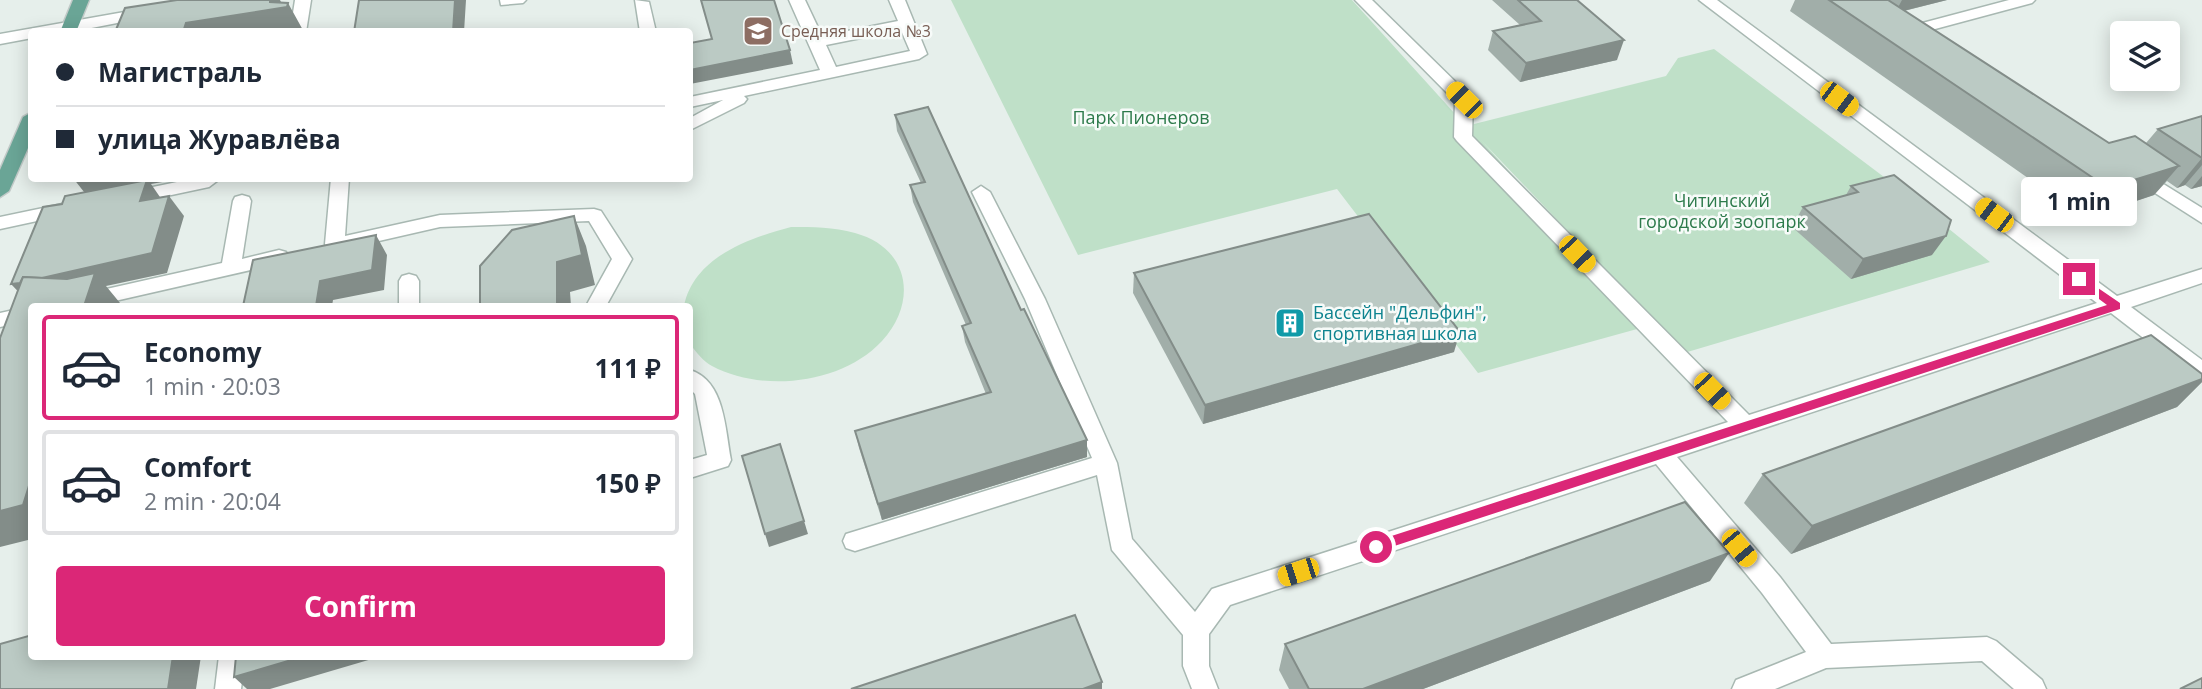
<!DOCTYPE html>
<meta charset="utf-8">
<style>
:root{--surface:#fff;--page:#f6f6f7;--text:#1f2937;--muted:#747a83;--line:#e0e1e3;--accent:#db2777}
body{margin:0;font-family:"Open Sans",sans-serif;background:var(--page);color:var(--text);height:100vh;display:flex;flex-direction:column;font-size:26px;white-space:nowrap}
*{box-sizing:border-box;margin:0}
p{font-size:23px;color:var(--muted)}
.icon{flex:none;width:38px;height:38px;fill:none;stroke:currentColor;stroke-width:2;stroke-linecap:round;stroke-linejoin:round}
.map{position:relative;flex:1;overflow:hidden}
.sheet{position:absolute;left:28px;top:303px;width:665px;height:357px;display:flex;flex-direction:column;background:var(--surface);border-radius:7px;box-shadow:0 4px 18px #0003}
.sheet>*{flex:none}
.guide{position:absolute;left:28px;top:28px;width:665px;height:154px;border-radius:7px;box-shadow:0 4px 18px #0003;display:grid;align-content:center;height:154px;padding:0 28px;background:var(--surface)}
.buttons{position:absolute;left:2110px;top:21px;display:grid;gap:14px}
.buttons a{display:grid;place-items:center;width:70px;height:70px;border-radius:7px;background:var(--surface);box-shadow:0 4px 18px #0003;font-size:35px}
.end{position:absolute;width:32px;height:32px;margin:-16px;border:9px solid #db2777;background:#fff;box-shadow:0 0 0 4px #fff}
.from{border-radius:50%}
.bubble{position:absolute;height:49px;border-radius:7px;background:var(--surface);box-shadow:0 4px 18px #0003;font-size:23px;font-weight:700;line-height:49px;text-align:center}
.car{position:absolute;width:21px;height:42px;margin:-21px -10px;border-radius:9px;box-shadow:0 0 5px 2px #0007;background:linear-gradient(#f5c518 24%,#345 0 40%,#f5c518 0 76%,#345 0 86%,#f5c518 0)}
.guide b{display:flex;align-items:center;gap:24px;height:66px;font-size:26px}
.guide b+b{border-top:2px solid var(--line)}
.guide i{width:18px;height:18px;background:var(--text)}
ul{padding:12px 0 0;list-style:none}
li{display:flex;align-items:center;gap:21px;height:105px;margin:0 14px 10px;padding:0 14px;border:4px solid var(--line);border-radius:7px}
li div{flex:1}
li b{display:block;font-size:26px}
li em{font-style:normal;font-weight:700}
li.selected{border-color:var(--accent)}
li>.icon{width:63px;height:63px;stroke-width:1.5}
.button{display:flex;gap:14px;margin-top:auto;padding:14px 28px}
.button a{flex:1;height:80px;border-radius:7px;background:var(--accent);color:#fff;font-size:28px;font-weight:700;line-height:80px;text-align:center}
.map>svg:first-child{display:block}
.green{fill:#bfe0c8}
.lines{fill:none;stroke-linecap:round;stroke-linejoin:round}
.minor-casing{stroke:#a8b8b2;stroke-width:3}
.major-casing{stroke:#c2cac8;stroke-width:3}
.minor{fill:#fff;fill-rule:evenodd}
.major{fill:#6aa596;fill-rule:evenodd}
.wall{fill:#a1aea9}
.shaded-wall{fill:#838d89}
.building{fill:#bbcac4;stroke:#838d89;stroke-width:2}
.route{fill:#db2777}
.labels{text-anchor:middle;stroke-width:5;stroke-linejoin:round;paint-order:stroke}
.far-education-label{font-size:16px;fill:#785e54;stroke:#f7fbf9;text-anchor:start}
.park-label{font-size:18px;fill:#2d7a4b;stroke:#f7fbf9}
.culture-label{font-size:18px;fill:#0d838f;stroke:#f7fbf9;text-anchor:start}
</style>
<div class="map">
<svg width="2202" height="689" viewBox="0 0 2202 689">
<rect width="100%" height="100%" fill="#e6efeb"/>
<!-- green -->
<g class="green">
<polygon points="951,0 1352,0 1466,126 1666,76 1678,58 1714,49 1892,183 1990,262 1684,353 1481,140 1648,326 1478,373 1337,189 1078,255"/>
<path d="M 791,227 C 813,227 833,227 855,233 C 910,248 918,302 882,341 C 842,384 763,393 712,366 C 704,362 696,352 690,344 L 690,306 L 684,306 C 694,257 749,238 791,227 Z"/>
</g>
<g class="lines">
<!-- minor casing -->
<g class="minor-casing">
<g id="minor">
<polygon points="295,0 311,0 306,32 290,32"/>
<polygon points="500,0 526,0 523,3 501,5"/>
<polygon points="635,0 649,2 656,32 640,32"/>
<path d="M 789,0 L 805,0 L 822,36 L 898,21 L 889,0 L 905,0 L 927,54 L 919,59 L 744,96 L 747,99 L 744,103 L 690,130 L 690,118 L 723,100 L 690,107 L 690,97 L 820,70 ZM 901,30 L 910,51 L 836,67 L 826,45 Z"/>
<polygon points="1355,0 1372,0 1470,96 1473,100 1472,136 1749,415 2097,303 1699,0 1717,0 2117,296 2202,269 2202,283 2131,307 2202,360 2202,379 2194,377 2111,313 1677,457 1780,577 1831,644 1987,637 1996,641 2042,680 2046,689 2014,689 1982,661 1826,668 1775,689 1732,689 1736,680 1806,652 1762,593 1656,464 1230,605 1209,634 1209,666 1218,689 1192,689 1183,666 1183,635 1112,550 1097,475 855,551 846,548 843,541 846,534 1092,458 1025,299 972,192 981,186 990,192 1045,299 1117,463 1132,539 1195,612 1212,589 1221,586 1728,422 1457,141 1454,137 1455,101"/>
<polygon points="1849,0 1868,0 1911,26 2009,0 2035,0 2032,3 1909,36"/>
<polygon points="147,8 155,13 153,16 71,32 32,32 32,38 0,44 0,34"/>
<polygon points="2136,167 2202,208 2202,223 2130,177 2127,173 2130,169"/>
<polygon points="196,178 221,178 209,187 129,204 120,198 129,192"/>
<polygon points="331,178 349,178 345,236 440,215 594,209 601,211 632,259 606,306 586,306 612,259 589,221 440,227 335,251 328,249 325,244"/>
<polygon points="242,195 249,197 251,201 242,259 279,250 286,252 289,257 286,262 93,306 52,306 55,301 62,299 222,263 233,201 235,197"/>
<polygon points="67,203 74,205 76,209 74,213 0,229 0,217"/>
<polygon points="409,274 416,276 419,281 419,306 399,306 399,281 402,276"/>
<polygon points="32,306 32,320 0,327 0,313"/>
<path d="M 690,370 C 725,381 725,429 731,460 L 728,466 L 690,478 L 690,460 L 707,455 L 695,394 L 690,389 Z"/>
<polygon points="219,656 245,656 241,689 215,689"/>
</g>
</g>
<!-- major casing -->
<g class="major-casing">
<g id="major">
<polygon points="73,0 89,0 76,32 60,32"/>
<polygon points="32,112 32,139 9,191 0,197 0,170 23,117"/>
</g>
</g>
<!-- minor -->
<use href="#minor" class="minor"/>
<!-- major -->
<use href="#major" class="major"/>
</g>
<!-- wall -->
<g class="wall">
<polygon points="1492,0 1577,0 1617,60 1520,82 1488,50 1493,31 1520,25"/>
<polygon points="1795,0 1947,0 1904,11 2109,143 2146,143 2158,129 2202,116 2202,186 2191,189 2185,185 2177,188 2167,181 2154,195 2085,218 1790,11"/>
<polygon points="895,115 1021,310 1087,440 1087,457 882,520 859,448 855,431 986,394 965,342 962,326 966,325 913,202 910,185 921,183 897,131"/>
<polygon points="1851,186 1932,255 1851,279 1792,227 1803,207 1846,195"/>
<polygon points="1134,273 1454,352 1203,424 1133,293"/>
<polygon points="2202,374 2202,382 2177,407 1791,554 1744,503 1763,474"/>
<polygon points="1710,581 1423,689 1289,689 1279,670 1285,644"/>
</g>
<!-- shaded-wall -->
<g class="shaded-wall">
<polygon points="270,0 280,0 284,8 288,3 304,32 183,32 186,23 270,2"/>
<polygon points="455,0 466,0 464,32 453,32"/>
<polygon points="1902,0 1947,0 1895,13"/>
<polygon points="1624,40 1617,60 1520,82 1526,63"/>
<polygon points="790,50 793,64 690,84 690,70"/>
<polygon points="2202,158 2202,165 2185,185 2177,188"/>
<polygon points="2179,166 2154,195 2085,218 2108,188"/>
<polygon points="2202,176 2202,186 2191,189"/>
<polygon points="73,178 168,178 168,181 151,184 162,200 155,221 88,197"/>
<polygon points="169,196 184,216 167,273 106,286 120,303 119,306 84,306 30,304 11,284"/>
<polygon points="574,216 586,246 595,285 570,292 571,306 555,306 557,262"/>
<polygon points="376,235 387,255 384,290 333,300 332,306 316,306 320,281"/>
<polygon points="1946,236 1932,255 1851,279 1863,259"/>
<polygon points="1460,332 1454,352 1203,424 1205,405"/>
<polygon points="2202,379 2202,382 2177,407 1791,554 1812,526"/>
<polygon points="1087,440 1087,457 882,520 878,504"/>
<polygon points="32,476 32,539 0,547 0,511"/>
<polygon points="804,521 808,534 769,547 765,534"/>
<polygon points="1729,553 1710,581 1423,689 1363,689"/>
<polygon points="173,656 201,656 196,689 168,689"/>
<polygon points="305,656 382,656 270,689 247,689 234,677"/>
<polygon points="1102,682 1102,689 1083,689"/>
</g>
<!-- building -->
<g class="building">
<polygon points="177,0 270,0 270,2 288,3 287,7 186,23 183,32 115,32 125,8"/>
<polygon points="359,0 455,0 453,32 354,32"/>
<polygon points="701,0 774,0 790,50 690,70 690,43 712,39"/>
<polygon points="1518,0 1577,0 1624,40 1526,63 1493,31 1541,21"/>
<polygon points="1829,0 1888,0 2109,143 2135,136 2179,166 2108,188"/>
<polygon points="928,107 1021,310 1024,309 1087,440 878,504 855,431 991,392 962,326 971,323 910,185 925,182 895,115"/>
<polygon points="2202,116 2202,158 2158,129"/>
<polygon points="1894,175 1951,220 1946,236 1863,259 1803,207 1858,192 1851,186"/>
<polygon points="147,180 140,201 169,196 152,253 42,278 23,277 20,283 11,284 43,207 62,204 65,196"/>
<polygon points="1369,214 1460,332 1205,405 1134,273"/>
<polygon points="574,216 582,255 557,262 557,306 480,306 480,266 512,230"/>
<polygon points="376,235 372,270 320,281 316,306 243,306 253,260"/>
<polygon points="95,273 84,306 32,306 32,476 23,505 0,511 0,338 23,277 67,279"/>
<polygon points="2151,335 2202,374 2202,379 1812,526 1763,474"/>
<polygon points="780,444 804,521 765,534 742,456"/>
<polygon points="1685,502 1729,553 1363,689 1309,689 1285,644"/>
<polygon points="1075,615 1102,682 1083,689 851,689"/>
<polygon points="32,635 32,656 173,656 168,689 0,689 0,644"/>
<polygon points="236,656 305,656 234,677"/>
<polygon points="2202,678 2202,689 2180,689"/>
</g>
<!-- route -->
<polygon class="route" points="2079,275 2120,303 2120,309 1376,552 1369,547 1376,541 2107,305 2075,281 2075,276"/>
<!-- icons -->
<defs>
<g id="school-square" transform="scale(1.575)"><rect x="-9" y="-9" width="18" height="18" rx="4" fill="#8d6e63" stroke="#f7fbf9"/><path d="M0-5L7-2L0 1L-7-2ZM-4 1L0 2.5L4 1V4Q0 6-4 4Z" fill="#fff"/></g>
<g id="building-square" transform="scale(1.575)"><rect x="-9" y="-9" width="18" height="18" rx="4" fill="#0f9aa8" stroke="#f7fbf9"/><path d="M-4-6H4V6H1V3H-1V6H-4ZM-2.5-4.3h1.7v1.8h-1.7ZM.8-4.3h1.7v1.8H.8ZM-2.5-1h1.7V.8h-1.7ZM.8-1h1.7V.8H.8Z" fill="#fff"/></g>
</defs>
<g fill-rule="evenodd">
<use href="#school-square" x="758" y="31"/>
<use href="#building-square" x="1290" y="323"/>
</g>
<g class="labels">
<!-- far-education labels -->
<g class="far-education-label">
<text x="781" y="37">Средняя школа №3</text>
</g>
<!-- park labels -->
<g class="park-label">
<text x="1141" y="124">Парк Пионеров</text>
<text x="1722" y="207">Читинский<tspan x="1722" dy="21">городской зоопарк</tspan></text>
</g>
<!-- culture labels -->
<g class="culture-label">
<text x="1313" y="319">Бассейн "Дельфин",<tspan x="1313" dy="21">спортивная школа</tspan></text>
</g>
</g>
</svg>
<div class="buttons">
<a><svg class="icon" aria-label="layers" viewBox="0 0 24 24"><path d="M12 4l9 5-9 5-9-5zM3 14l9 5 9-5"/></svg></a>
</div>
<i class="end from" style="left:1376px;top:547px"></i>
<i class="end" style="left:2079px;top:279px"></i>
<div class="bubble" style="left:2021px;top:177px;width:116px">1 min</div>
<i class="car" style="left:1839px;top:99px;rotate:127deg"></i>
<i class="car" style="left:1464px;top:100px;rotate:315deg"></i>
<i class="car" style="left:1994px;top:215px;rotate:307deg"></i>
<i class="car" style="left:1577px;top:254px;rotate:136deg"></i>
<i class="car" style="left:1712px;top:391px;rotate:136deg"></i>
<i class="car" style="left:1739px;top:548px;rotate:140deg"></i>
<i class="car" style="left:1298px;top:572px;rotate:252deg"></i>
<div class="guide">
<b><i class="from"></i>Магистраль</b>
<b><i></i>улица Журавлёва</b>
</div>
<section class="sheet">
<ul>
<li class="selected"><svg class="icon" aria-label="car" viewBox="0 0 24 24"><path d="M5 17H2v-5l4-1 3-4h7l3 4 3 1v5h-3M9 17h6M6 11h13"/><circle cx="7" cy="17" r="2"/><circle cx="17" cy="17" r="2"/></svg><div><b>Economy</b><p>1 min · 20:03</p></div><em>111 ₽</em></li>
<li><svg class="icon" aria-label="car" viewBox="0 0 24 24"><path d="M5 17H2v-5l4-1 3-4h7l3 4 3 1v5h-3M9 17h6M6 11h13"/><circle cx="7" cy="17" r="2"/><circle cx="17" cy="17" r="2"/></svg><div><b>Comfort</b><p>2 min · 20:04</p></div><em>150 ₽</em></li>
</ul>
<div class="button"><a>Confirm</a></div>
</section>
</div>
